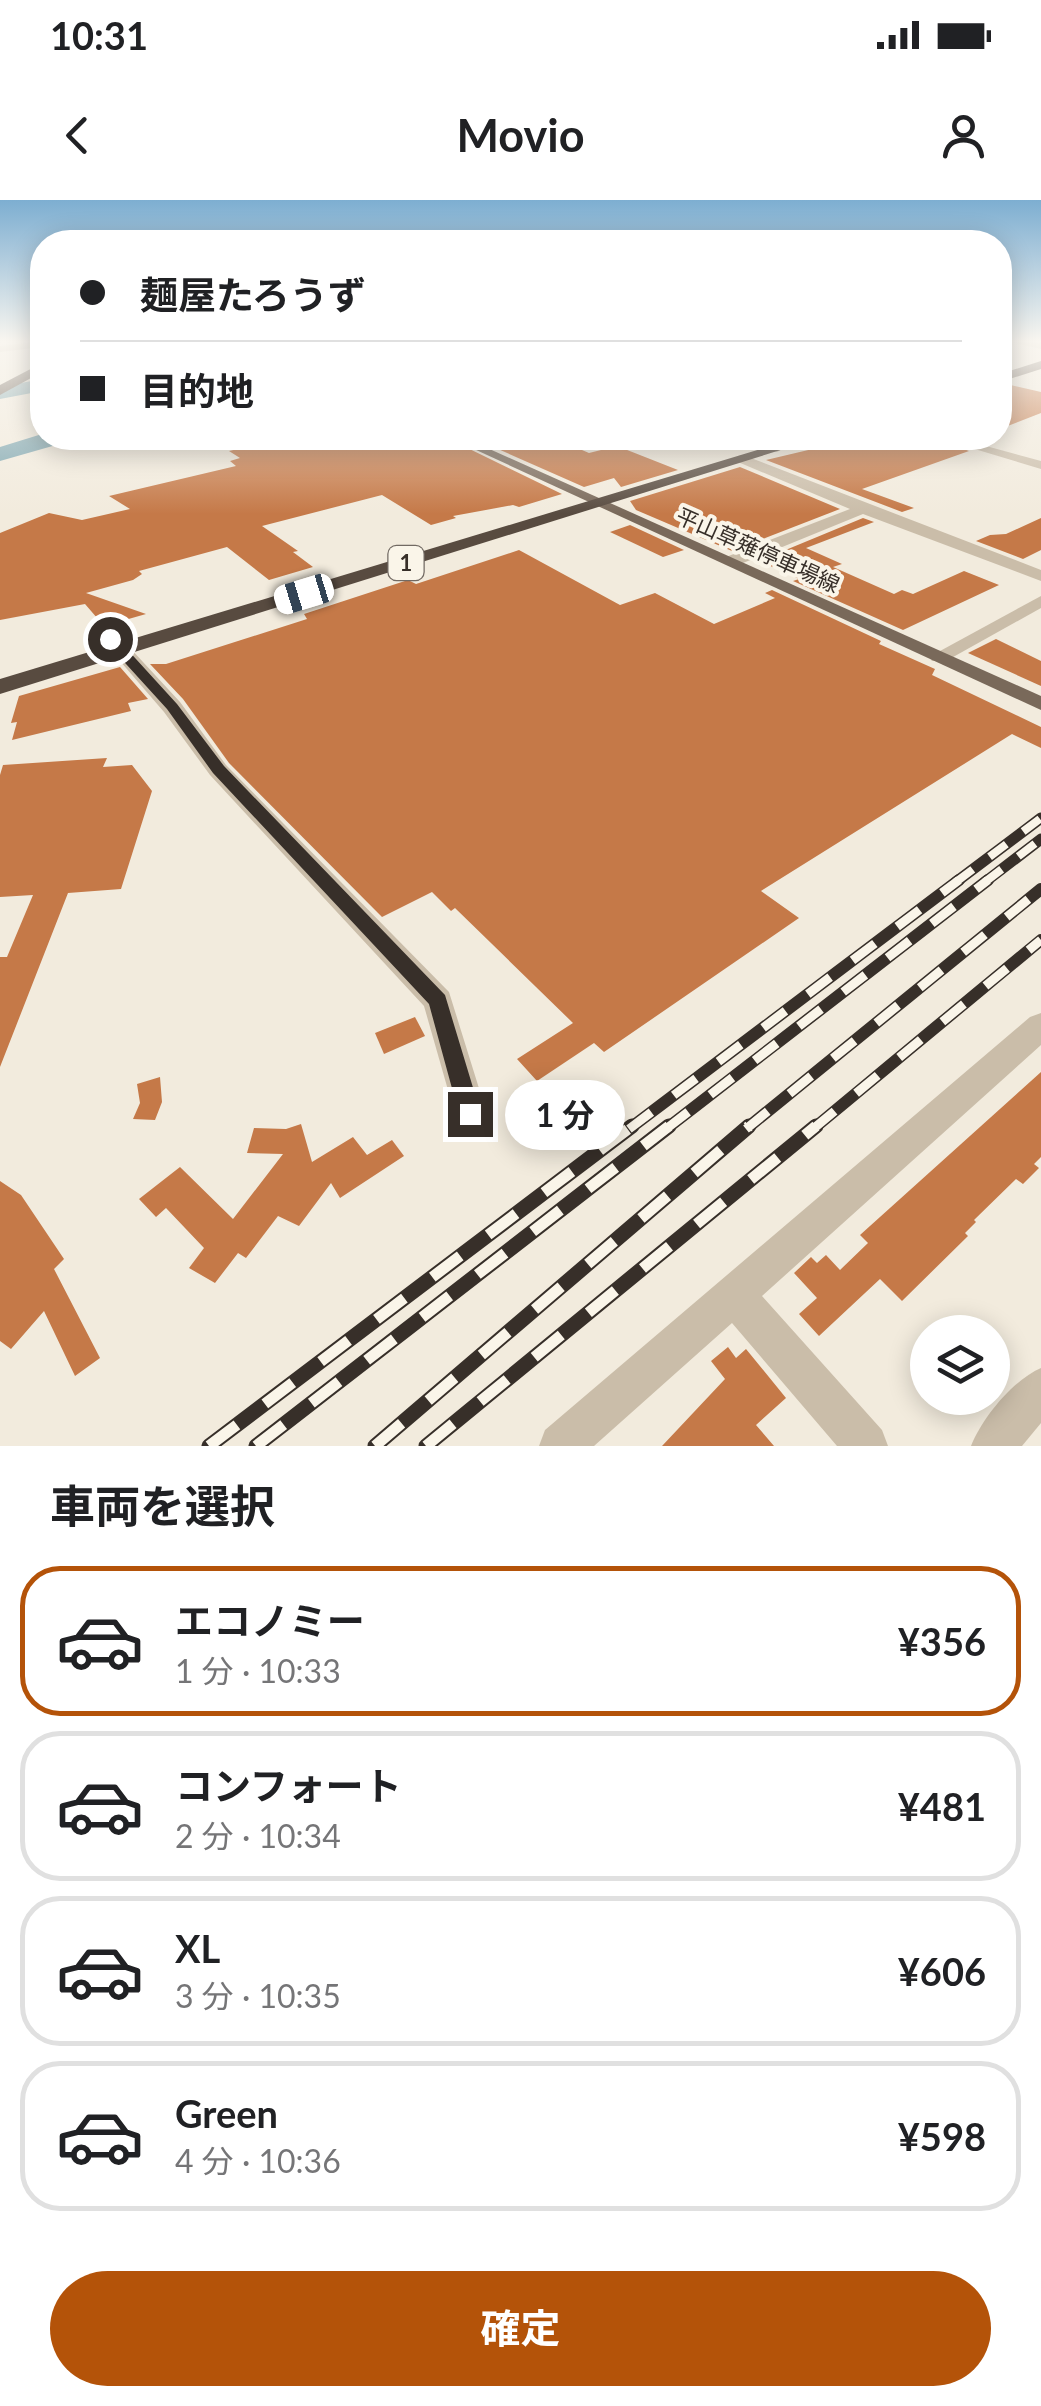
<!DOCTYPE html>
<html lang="ja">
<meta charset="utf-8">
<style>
:root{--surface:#fff;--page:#f2f2f2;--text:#202124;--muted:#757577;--line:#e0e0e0;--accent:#b45309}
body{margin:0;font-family:Lato,"Noto Sans JP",sans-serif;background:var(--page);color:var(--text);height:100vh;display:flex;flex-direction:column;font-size:38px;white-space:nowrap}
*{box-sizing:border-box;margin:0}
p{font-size:32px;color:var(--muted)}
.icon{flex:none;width:55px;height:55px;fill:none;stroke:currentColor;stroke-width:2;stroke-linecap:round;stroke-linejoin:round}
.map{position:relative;height:1246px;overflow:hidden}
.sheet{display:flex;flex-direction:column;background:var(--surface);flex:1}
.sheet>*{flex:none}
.top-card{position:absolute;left:30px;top:30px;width:982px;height:220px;border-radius:40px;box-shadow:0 5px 25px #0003;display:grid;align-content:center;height:220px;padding:0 50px;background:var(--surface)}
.buttons{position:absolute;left:910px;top:1115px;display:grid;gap:20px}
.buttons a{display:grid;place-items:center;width:100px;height:100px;border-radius:50%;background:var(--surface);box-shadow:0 5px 25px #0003;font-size:50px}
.end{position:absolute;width:45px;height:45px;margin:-22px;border:12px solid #372f29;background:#fff;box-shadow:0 0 0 5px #fff}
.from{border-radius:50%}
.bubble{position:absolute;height:70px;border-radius:35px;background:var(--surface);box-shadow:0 5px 25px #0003;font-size:32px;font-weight:700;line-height:70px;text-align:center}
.car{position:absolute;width:30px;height:60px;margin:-30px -15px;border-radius:12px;box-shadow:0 0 8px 2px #0007;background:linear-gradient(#fff 24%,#345 0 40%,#fff 0 76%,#345 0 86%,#fff 0)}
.top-card b{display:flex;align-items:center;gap:35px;height:95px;font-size:38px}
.top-card b+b{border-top:2px solid var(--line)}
.top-card i{width:25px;height:25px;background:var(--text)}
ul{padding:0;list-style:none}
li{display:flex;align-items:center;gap:30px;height:150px;margin:0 20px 15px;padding:0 30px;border:5px solid var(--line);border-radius:40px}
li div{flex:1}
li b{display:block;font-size:38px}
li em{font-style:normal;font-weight:700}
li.on{border-color:var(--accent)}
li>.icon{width:90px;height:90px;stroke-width:1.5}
h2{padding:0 50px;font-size:45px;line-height:120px}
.cta{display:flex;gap:20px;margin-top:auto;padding:20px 50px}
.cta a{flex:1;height:115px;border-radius:60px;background:var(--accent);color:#fff;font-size:40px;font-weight:700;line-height:115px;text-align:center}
.status{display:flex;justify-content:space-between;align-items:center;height:70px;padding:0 50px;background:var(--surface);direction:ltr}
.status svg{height:28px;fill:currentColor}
header{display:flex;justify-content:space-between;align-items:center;height:130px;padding:0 50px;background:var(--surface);font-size:45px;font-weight:700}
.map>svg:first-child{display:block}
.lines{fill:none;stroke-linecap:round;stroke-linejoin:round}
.river{fill:#7ca5af;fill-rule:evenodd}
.building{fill:#c57948}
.minor{fill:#cabda9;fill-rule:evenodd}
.major{fill:#79695a;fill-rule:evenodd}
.highway{fill:#584b40;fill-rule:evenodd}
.rail-far2-casing{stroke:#372f29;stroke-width:11}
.rail-far1-casing{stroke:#372f29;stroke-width:12}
.rail-casing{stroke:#372f29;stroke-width:15}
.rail-far2{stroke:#faf5e9;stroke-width:8;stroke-dasharray:21;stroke-linecap:butt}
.rail-far1{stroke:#faf5e9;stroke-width:9;stroke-dasharray:28;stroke-linecap:butt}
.rail{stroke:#faf5e9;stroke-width:11;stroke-dasharray:35;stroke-linecap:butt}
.route{fill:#372f29}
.labels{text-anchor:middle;stroke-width:8;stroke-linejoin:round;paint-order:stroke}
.far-street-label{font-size:22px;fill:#372f29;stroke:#faf5e9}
.shield{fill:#faf5e9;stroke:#726a63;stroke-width:2.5}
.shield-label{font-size:22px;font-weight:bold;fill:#372f29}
</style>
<div class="status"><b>10:31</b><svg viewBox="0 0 49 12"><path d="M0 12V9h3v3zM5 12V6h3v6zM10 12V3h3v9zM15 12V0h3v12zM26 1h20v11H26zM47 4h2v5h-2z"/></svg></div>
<header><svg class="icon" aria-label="back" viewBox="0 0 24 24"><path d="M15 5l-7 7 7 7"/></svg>Movio<svg class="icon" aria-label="person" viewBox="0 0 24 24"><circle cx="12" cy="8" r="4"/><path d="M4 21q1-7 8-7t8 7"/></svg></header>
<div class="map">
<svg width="1041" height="1246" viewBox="0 0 1041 1246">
<rect width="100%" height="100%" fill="#f2ebdd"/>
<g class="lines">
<!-- river -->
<g class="river">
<polygon points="42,179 42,191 0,199 0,187"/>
<polygon points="42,234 42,238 66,238 63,243 0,261 0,247"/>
</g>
</g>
<!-- building -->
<g class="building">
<polygon points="1006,184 1041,192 1041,213 1000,229 1000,185"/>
<polygon points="243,238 447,238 562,294 519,307 513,305 453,316 456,318 431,325 382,295 262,326 298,351 293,352 313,367 269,380 227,347 139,371 142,374 133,380 86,393 146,414 104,426 85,404 0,420 0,333 49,313 82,320 130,309 109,296 236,266 230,261 240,258 229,251 256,245"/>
<polygon points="473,238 567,238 568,244 589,253 617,246 678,270 621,287 614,278 584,287"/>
<polygon points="859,238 934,238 969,251 862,289 914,308 902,312 766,260"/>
<polygon points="740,267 840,309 732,351 636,310 630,301"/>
<polygon points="863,318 874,322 806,348 842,364 833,367 894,394 902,390 913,394 964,371 999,385 903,430 793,381 799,379 759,361"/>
<polygon points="1041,318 1041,350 1023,359 976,341 990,335 1006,334"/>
<polygon points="630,325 684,350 663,357 610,332"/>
<polygon points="519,350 620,405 655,393 714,424 775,398 765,393 772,390 881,441 879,444 935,469 932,475 1041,527 1041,548 1012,534 761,691 799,718 604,852 594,843 537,881 517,859 573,823 455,708 451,711 432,692 382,717 229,563 183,499 150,464 166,464 307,419 304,414 408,380 416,384"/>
<polygon points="996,439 1041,461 1041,486 968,453"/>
<polygon points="120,467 148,499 128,503 131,511 12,540 17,522 11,523 19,496"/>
<polygon points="107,558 103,567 132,565 152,591 121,689 68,693 0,867 0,757 7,757 33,695 0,697 0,575 3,565"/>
<polygon points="415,817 425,836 384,854 375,833"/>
<polygon points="1041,872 1041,957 1034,964 1039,968 1023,984 1016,979 974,1020 976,1022 965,1033 968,1036 902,1101 880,1079 819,1136 799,1114 817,1098 794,1073 811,1057 817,1063 826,1055 840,1070 868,1043 860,1035"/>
<polygon points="160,877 162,902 155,920 133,919 140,903 137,884"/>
<polygon points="301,924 312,962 353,937 367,955 392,940 404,956 340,998 331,983 299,1026 278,1016 246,1058 238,1053 215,1083 189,1068 204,1048 166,1008 156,1017 139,999 180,967 233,1019 283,954 247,953 254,928 286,929"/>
<polygon points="0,981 21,995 64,1059 54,1069 100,1158 75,1176 44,1111 11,1149 0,1141"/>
<polygon points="728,1147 736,1158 746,1149 786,1198 756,1225 774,1246 662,1246 725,1179 711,1161"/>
</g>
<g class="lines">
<!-- minor -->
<g class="minor">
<polygon points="1009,140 1041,143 1041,149 1011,142"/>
<polygon points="42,141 42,147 0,152 0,146"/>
<polygon points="736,238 754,238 784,248 777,252"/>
<polygon points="938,238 957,238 1041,261 1041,269"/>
<polygon points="743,255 1041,370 1041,381 863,314 738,365 726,365 726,357 850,309 738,262 738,256"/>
<polygon points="1041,396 1041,408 946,461 932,461 929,457"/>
<polygon points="111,433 118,435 180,502 226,565 449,792 487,914 482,925 470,929 458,925 424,806 210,575 164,512 101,439"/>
<polygon points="1041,813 1041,845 762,1096 882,1230 888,1246 837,1246 732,1123 594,1246 539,1246 545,1230 1030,817"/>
<path d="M 1041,1168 L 1041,1223 L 1022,1246 L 971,1246 C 982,1218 1013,1180 1041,1168 Z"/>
</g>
<!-- major -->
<polygon class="major" points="450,238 465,238 1041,496 1041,510"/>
<!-- highway -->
<g class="highway">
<polygon points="1041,161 1041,169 1000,182 1000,174"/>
<polygon points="42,163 42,172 0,195 0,185"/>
<polygon points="797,238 819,238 0,494 0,479"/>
</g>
<!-- rail-far2 casing -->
<g class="rail-far2-casing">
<g id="rail-far2">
<polyline points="956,682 1041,618"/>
<polyline points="985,682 1041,639"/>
</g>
</g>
<!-- rail-far1 casing -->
<g class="rail-far1-casing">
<g id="rail-far1">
<polyline points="629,929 959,680"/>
<polyline points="666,929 988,680"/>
<polyline points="746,929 1041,689"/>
<polyline points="813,929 1041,740"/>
</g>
</g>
<!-- rail casing -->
<g class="rail-casing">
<g id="rail">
<polyline points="209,1246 632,926"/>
<polyline points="256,1246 669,926"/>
<polyline points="375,1246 749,926"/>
<polyline points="426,1246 816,926"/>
</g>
</g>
<!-- rail-far2 -->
<use href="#rail-far2" class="rail-far2"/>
<!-- rail-far1 -->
<use href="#rail-far1" class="rail-far1"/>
<!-- rail -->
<use href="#rail" class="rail"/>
</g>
<!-- sky -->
<linearGradient id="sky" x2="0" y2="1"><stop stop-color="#7daed1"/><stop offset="0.45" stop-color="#f9f6f0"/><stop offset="1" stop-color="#f9f6f0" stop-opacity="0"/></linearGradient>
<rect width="1041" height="314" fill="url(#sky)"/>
<!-- route -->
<polygon class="route" points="106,436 115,436 177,504 224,566 445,795 481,914 478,920 470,923 462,920 459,914 429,804 213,573 167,509 106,442"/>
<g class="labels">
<!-- far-street labels -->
<g class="far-street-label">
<text transform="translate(758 350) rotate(24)" y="8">平山草薙停車場線</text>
</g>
<!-- shield labels -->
<rect class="shield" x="388.5" y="346" width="35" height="34" rx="8"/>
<g class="shield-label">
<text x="406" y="371">1</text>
</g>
</g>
</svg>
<div class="buttons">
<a><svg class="icon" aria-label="layers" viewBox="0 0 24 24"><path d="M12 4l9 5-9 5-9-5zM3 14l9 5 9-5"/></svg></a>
</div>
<i class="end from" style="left:110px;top:439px"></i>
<i class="end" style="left:470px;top:914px"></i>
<div class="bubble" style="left:505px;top:880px;width:120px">1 分</div>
<i class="car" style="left:304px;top:394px;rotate:253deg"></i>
<div class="top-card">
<b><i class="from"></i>麺屋たろうず</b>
<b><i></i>目的地</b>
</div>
</div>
<section class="sheet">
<h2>車両を選択</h2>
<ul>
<li class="on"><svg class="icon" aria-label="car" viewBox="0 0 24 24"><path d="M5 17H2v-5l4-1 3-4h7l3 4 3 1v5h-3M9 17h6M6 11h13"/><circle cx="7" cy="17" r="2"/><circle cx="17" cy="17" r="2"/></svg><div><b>エコノミー</b><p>1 分 · 10:33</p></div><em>¥356</em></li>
<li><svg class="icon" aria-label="car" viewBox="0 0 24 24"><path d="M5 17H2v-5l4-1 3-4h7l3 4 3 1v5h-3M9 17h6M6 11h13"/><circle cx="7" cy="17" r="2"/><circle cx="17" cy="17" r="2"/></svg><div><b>コンフォート</b><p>2 分 · 10:34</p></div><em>¥481</em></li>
<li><svg class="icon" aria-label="car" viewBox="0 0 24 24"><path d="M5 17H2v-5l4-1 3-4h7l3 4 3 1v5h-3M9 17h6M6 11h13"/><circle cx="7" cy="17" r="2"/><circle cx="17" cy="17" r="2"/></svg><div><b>XL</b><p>3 分 · 10:35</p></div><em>¥606</em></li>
<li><svg class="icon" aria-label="car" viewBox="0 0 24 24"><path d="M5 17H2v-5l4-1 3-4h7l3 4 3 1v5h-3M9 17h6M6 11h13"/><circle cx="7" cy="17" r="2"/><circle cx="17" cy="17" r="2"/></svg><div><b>Green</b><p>4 分 · 10:36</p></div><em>¥598</em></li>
</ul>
<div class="cta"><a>確定</a></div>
</section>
